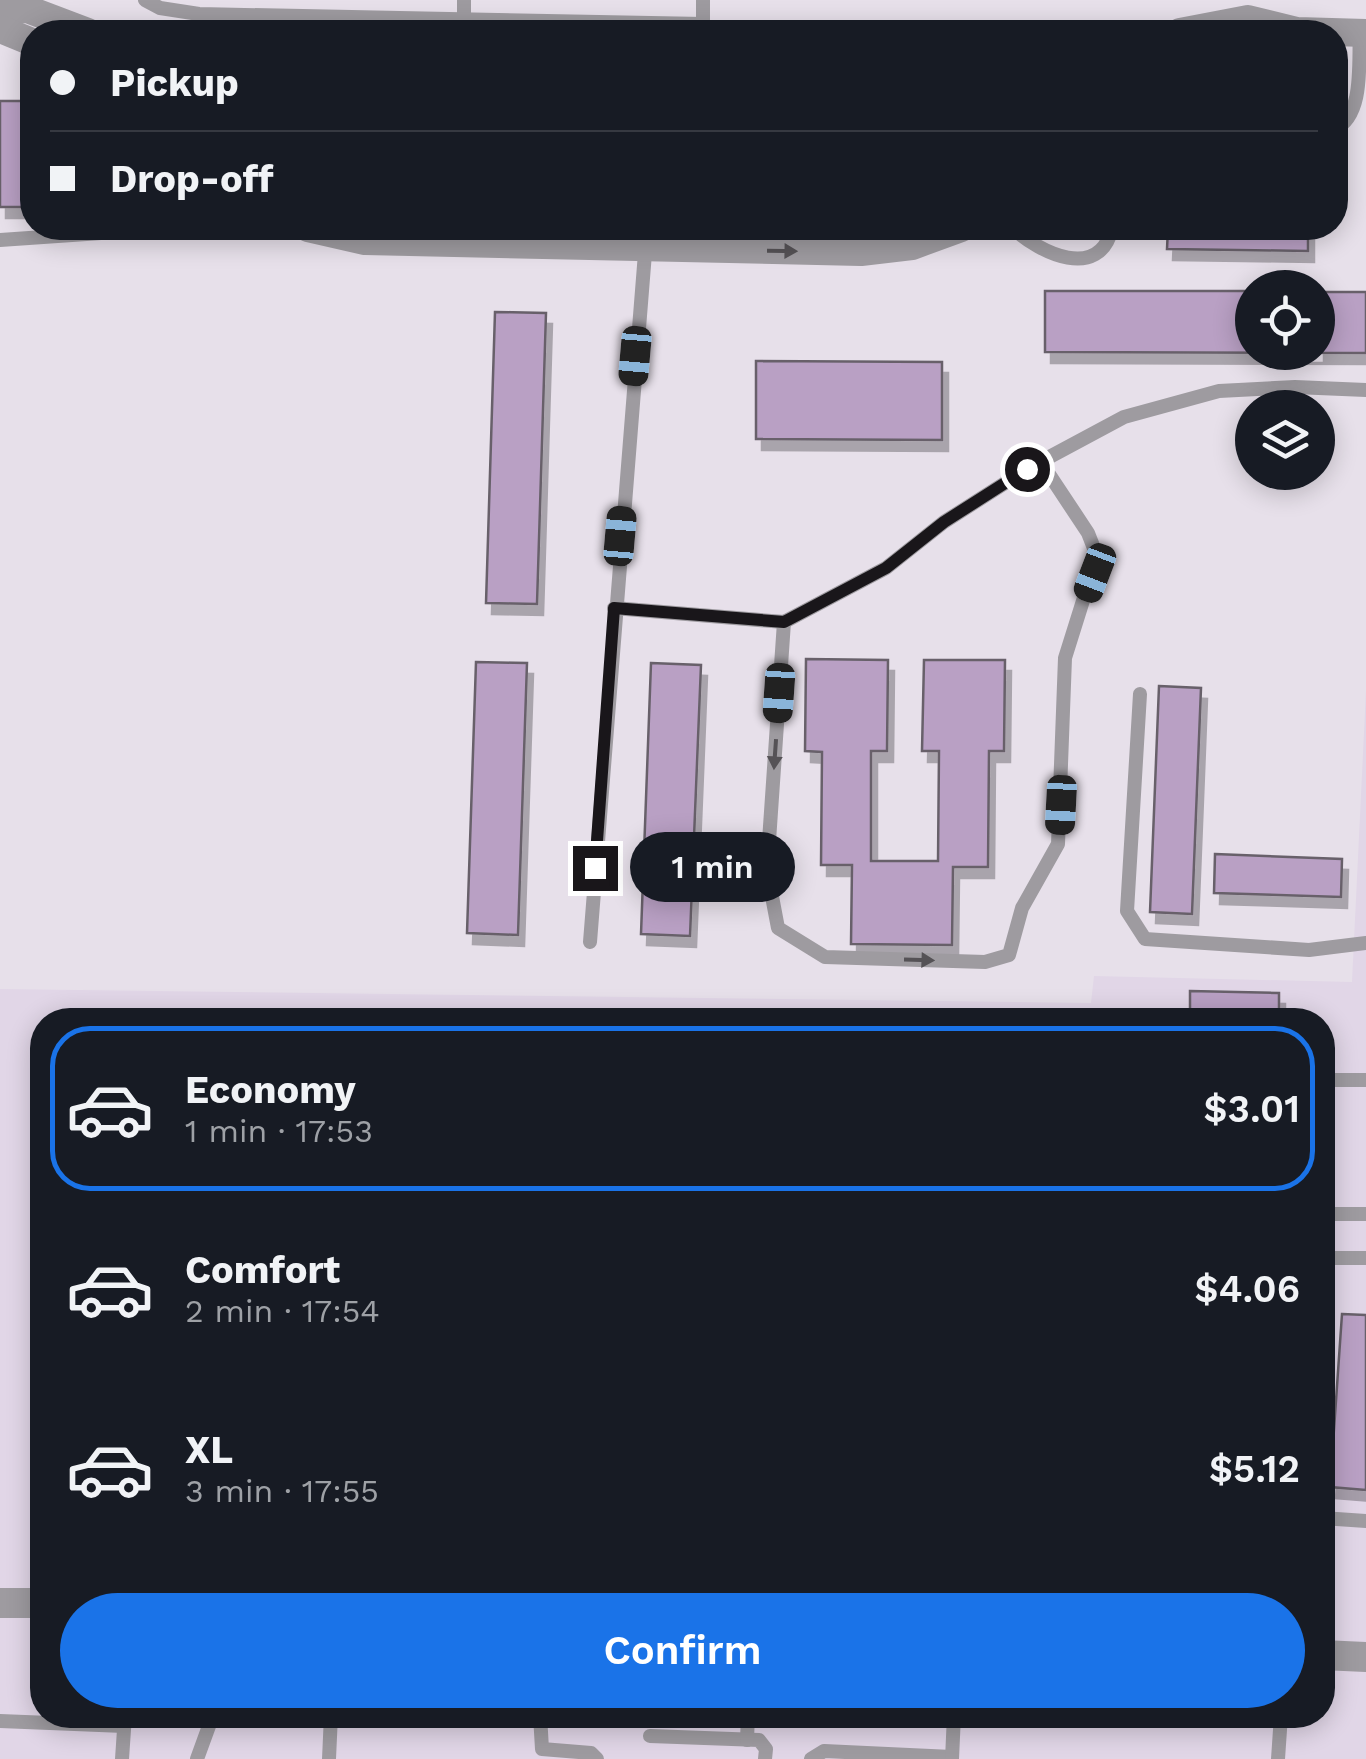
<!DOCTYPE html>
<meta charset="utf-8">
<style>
:root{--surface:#171b24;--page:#20242c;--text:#f1f3f6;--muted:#9ea1a6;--line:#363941;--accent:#1a73e8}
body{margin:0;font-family:"Work Sans",sans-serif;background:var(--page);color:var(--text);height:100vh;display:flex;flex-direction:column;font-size:38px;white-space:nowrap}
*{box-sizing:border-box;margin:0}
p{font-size:32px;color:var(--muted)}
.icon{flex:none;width:55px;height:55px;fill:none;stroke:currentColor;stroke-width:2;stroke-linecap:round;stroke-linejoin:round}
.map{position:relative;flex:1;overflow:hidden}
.drawer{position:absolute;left:30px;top:1008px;width:1305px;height:720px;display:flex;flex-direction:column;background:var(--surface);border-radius:40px;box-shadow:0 5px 25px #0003}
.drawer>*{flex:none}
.banner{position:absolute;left:20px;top:20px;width:1328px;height:220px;border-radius:40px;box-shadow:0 5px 25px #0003;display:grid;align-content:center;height:220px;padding:0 30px;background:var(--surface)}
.fabs{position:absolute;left:1235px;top:270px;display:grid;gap:20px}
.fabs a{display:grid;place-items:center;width:100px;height:100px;border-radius:50%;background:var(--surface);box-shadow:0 5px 25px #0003;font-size:50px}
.end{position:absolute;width:45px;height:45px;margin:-22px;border:12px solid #19161a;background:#fff;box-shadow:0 0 0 5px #fff}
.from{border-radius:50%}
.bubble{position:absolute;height:70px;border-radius:35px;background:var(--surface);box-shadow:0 5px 25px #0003;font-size:32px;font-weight:600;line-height:70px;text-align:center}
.car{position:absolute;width:30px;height:60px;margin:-30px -15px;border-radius:12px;box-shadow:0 0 8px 2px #0007;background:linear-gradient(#222 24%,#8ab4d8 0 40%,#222 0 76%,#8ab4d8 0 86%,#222 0)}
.banner b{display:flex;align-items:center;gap:35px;height:95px;font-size:38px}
.banner b+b{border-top:2px solid var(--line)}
.banner i{width:25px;height:25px;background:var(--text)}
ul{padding:18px 0 0;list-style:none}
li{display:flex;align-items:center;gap:30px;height:165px;margin:0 20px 15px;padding:0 10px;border:5px solid transparent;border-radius:40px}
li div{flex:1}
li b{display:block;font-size:38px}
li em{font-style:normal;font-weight:600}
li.on{border-color:var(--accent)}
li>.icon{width:90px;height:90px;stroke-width:1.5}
.cta{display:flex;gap:20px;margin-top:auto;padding:20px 30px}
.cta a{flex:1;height:115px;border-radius:60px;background:var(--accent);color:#fff;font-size:40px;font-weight:600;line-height:115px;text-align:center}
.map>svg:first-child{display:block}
.built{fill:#e1d6e7;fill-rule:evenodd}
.building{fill:#b9a0c4;stroke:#67616a;stroke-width:2.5;filter:url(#shadow)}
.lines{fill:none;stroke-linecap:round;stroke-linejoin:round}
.service{stroke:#9e9ba0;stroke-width:14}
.minor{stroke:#9e9ba0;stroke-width:28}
.tertiary{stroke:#9e9ba0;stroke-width:30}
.oneway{fill:#555256}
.route{stroke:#19161a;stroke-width:12}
</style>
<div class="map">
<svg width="1366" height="1759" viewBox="0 0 1366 1759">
<defs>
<filter id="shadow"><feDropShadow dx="6" dy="11" stdDeviation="0" flood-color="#0004"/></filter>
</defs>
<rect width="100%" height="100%" fill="#e7e0ea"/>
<!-- built -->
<path class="built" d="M 1366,691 L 1366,1759 L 0,1759 L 0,989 L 1091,1003 L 1094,976 L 1352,982 ZM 42,1020 L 1322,1020 L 1322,1715 L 42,1715 Z"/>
<!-- building -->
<g class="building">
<rect x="0" y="101" width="31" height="106"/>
<polygon points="1168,228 1308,228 1308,251 1167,249"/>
<polygon points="1045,291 1252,291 1252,352 1318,352 1318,292 1366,292 1366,353 1045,352"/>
<polygon points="495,312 546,313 537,604 486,603"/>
<polygon points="756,361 942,362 942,440 756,439"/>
<polygon points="806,659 888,660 887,751 871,751 871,861 938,861 939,751 922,751 924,660 1005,660 1004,751 989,751 988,867 953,867 952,945 851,944 852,865 821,865 822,752 805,751"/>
<polygon points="476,662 527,663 518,935 467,933"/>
<polygon points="651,663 701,665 690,936 641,934"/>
<polygon points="1159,686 1201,688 1192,914 1150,912"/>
<polygon points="1215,854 1342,859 1341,897 1214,893"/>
<polygon points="1190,991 1279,993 1279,1020 1190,1020"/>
<polygon points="1342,1314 1366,1315 1366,1490 1330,1487"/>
</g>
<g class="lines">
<!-- service -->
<g class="service">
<polyline points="145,0 160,8 199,14 703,24"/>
<polyline points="464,19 464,0"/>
<polyline points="703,32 703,0"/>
<path d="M 1335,129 C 1365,115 1358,61 1360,33"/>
<path d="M 1013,228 C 1039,253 1100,282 1112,228"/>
<polyline points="0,240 173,228"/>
<polyline points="614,608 784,622 886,568 944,522 1027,469 1124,417 1219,391 1295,387 1366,390"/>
<polyline points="784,622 767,870 778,928 825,957 985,962 1009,955 1022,908 1058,844 1065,658 1097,556 1088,533 1041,462"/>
<polyline points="1140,694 1127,911 1145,939 1309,950 1366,943"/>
<polyline points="590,942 647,228"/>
<polyline points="1322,1080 1366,1080"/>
<polyline points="1322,1214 1366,1214"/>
<polyline points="1322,1258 1366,1258"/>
<polyline points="1322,1518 1366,1521"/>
<polyline points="540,1715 542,1749 591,1753 597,1759"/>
<polyline points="0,1721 124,1726"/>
<polyline points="650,1736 759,1740 766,1749 765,1759"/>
<polyline points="747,1740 748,1715"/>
<polyline points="122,1759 125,1715"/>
<polyline points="197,1759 213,1715"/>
<polyline points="329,1759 331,1715"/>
<polyline points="811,1759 824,1751 952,1757"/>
<polyline points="952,1759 954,1715"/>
<polyline points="1278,1759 1281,1715"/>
</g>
<!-- minor -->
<g class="minor">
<polyline points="0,11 27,9 88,32"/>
<polyline points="0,29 32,42"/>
<polyline points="1180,32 1248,19 1297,31 1366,33"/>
<polyline points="308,228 365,241 861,252 912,246 961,228"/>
</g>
<!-- tertiary -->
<g class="tertiary">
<polyline points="0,1603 42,1603"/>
<polyline points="1322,1655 1366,1657"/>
</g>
</g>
<!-- one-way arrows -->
<defs><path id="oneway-solid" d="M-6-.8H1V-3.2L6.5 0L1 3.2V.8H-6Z" transform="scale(2.5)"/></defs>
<g class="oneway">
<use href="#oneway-solid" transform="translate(782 251) rotate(1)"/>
<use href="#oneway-solid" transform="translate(775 754) rotate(94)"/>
<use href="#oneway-solid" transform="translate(919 960) rotate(2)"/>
</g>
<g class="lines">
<!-- route -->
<polyline class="route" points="595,868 614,608 784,622 886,568 944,522 1027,469"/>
</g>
</svg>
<div class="fabs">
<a><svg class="icon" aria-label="locate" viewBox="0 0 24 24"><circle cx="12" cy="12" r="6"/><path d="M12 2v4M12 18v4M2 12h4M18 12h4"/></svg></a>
<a><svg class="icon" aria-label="layers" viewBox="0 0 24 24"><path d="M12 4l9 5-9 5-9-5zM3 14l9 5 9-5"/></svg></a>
</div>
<i class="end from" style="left:1027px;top:469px"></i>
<i class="end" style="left:595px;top:868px"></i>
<div class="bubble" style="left:630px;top:832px;width:165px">1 min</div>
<i class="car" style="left:635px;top:356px;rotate:185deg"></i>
<i class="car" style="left:620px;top:536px;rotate:5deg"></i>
<i class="car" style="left:1095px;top:573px;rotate:201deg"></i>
<i class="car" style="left:779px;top:693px;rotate:184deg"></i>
<i class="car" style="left:1061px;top:805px;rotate:183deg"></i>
<div class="banner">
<b><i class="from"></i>Pickup</b>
<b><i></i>Drop-off</b>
</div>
<section class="drawer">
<ul>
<li class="on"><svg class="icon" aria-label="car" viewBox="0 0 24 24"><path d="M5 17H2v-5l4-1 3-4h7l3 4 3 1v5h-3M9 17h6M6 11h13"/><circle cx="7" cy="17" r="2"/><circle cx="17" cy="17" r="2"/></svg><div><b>Economy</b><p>1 min · 17:53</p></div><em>$3.01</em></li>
<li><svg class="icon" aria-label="car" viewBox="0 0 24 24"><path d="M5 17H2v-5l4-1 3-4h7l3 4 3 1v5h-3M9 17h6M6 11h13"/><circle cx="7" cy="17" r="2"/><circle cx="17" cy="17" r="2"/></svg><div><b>Comfort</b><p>2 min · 17:54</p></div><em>$4.06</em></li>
<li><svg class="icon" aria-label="car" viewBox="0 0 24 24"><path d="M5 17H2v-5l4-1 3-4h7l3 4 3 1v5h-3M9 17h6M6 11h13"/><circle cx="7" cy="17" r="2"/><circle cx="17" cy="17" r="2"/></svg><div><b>XL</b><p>3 min · 17:55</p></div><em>$5.12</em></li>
</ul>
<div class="cta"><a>Confirm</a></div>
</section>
</div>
